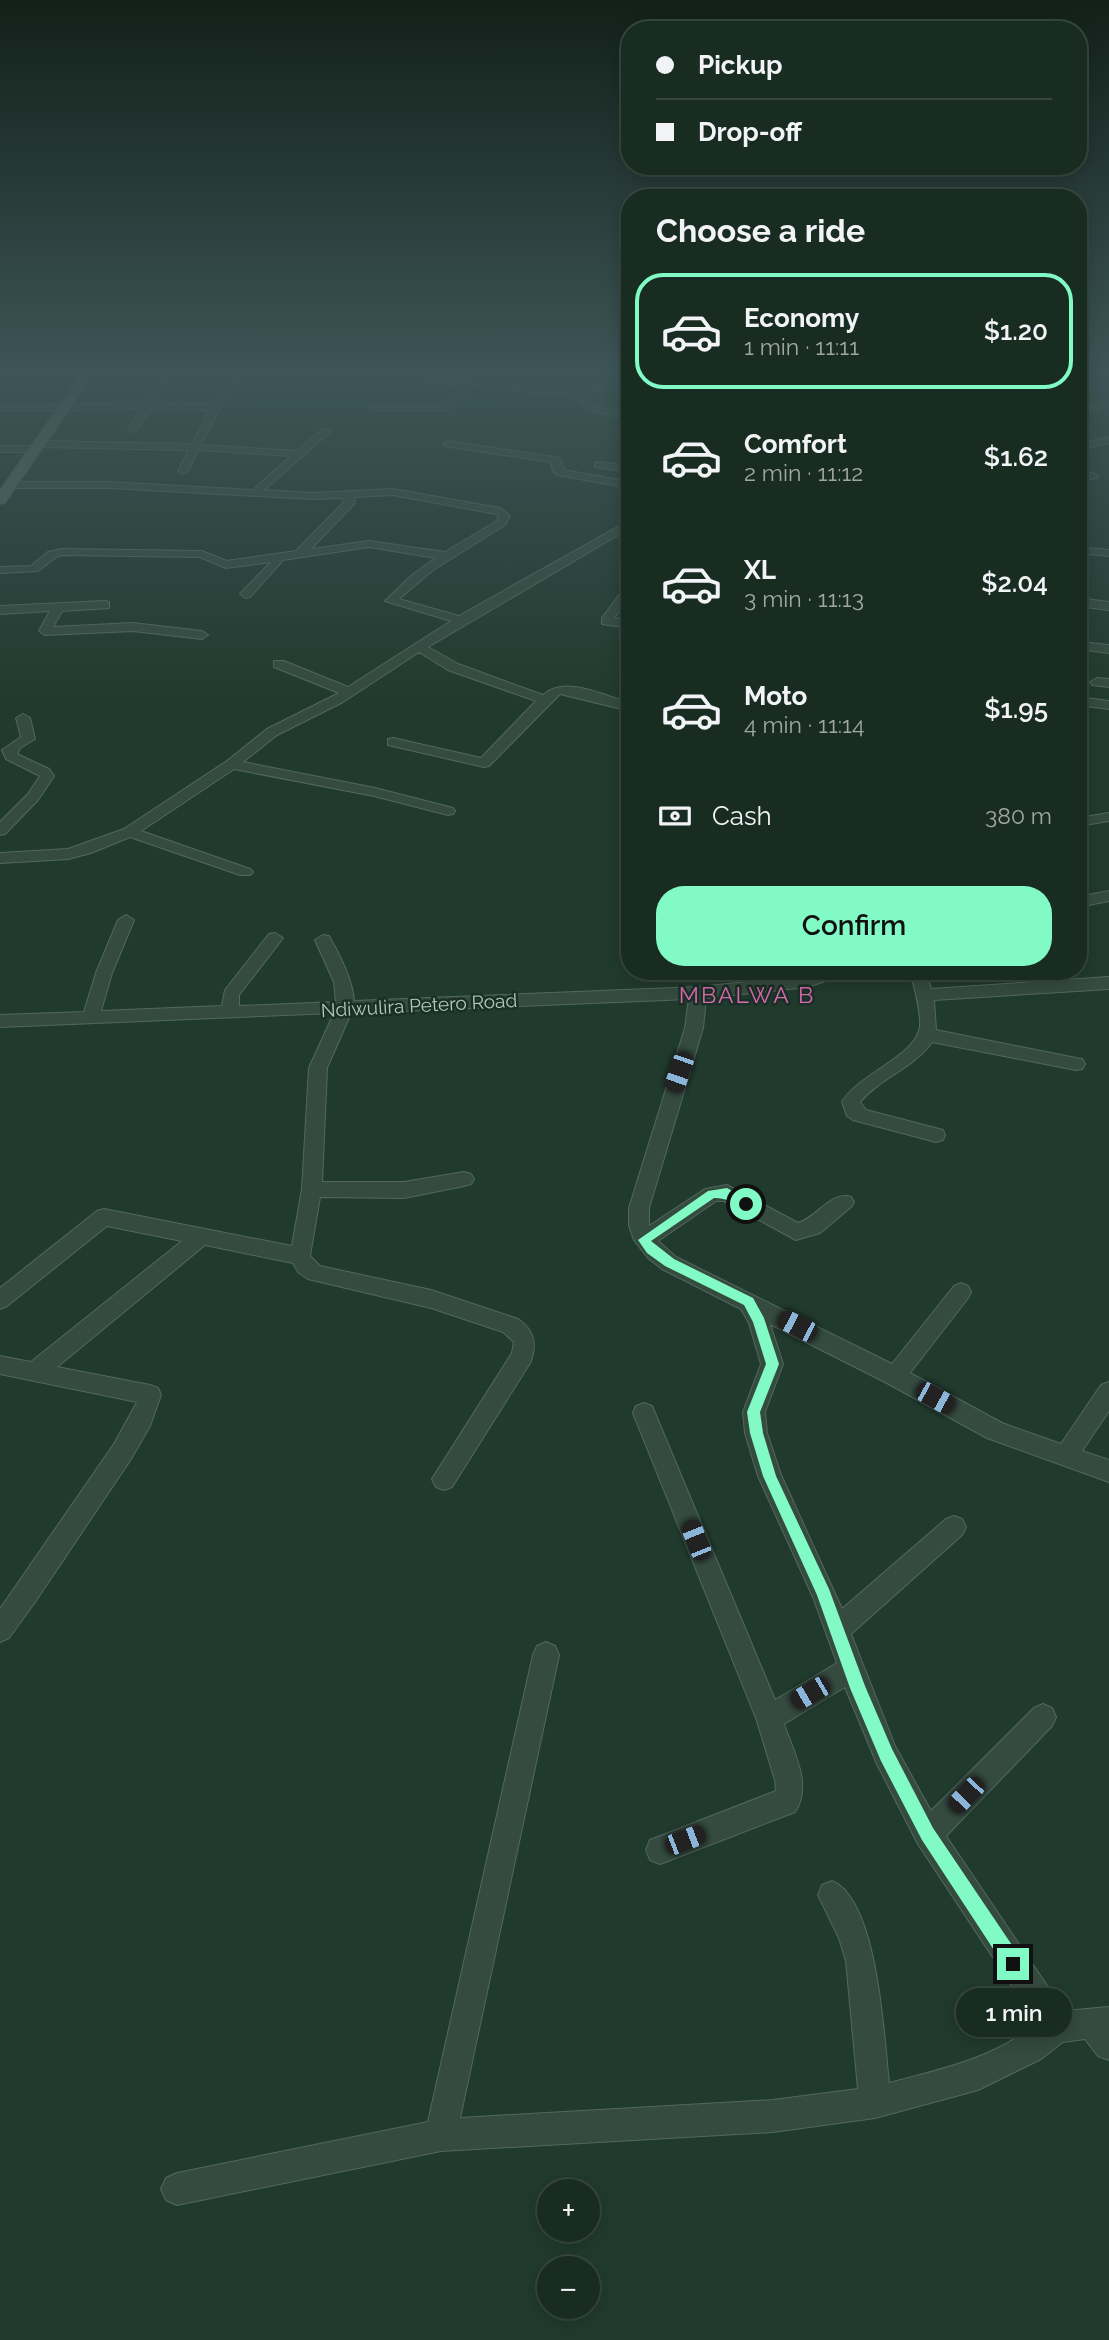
<!DOCTYPE html>
<meta charset="utf-8">
<style>
:root{--surface:#192c22;--page:#26382f;--text:#f1f3f6;--muted:#9fa7a5;--line:#374840;--accent:#81fac6}
body{margin:0;font-family:Raleway,sans-serif;background:var(--page);color:var(--text);height:100vh;display:flex;flex-direction:column;font-size:26px;white-space:nowrap}
*{box-sizing:border-box;margin:0}
p{font-size:23px;color:var(--muted)}
.icon{flex:none;width:38px;height:38px;fill:none;stroke:currentColor;stroke-width:2;stroke-linecap:round;stroke-linejoin:round}
.map{position:relative;flex:1;overflow:hidden}
.drawer{position:absolute;left:621px;top:189px;width:466px;height:791px;display:flex;flex-direction:column;background:var(--surface);border-radius:28px;box-shadow:0 4px 18px #0003,0 0 0 2px var(--line)}
.drawer>*{flex:none}
.top-card{position:absolute;left:621px;top:21px;width:466px;height:154px;border-radius:28px;box-shadow:0 4px 18px #0003,0 0 0 2px var(--line);display:grid;align-content:center;height:154px;padding:0 35px;background:var(--surface)}
.buttons{position:absolute;left:537px;top:2179px;display:grid;gap:14px}
.buttons a{display:grid;place-items:center;width:63px;height:63px;border-radius:50%;background:var(--surface);box-shadow:0 4px 18px #0003,0 0 0 2px var(--line);font-size:35px}
.end{position:absolute;width:32px;height:32px;margin:-16px;border:9px solid #81fac6;background:#111;box-shadow:0 0 0 4px #111}
.from{border-radius:50%}
.bubble{position:absolute;height:49px;border-radius:24px;background:var(--surface);box-shadow:0 4px 18px #0003,0 0 0 2px var(--line);font-size:23px;font-weight:600;line-height:49px;text-align:center}
.car{position:absolute;width:21px;height:42px;margin:-21px -10px;border-radius:9px;box-shadow:0 0 5px 2px #0007;background:linear-gradient(#222 24%,#8ab4d8 0 40%,#222 0 76%,#8ab4d8 0 86%,#222 0)}
.top-card b{display:flex;align-items:center;gap:24px;height:66px;font-size:26px}
.top-card b+b{border-top:2px solid var(--line)}
.top-card i{width:18px;height:18px;background:var(--text)}
ul{padding:0;list-style:none}
li{display:flex;align-items:center;gap:21px;height:116px;margin:0 14px 10px;padding:0 21px;border:4px solid transparent;border-radius:28px}
li div{flex:1}
li b{display:block;font-size:26px}
li em{font-style:normal;font-weight:600}
li.selected{border-color:var(--accent)}
li>.icon{width:63px;height:63px;stroke-width:1.5}
h2{padding:0 35px;font-size:32px;line-height:84px}
.pay{display:flex;align-items:center;gap:18px;height:77px;padding:0 35px;font-size:26px}
.pay p{margin-inline-start:auto}
.cta{display:flex;gap:14px;margin-top:auto;padding:14px 35px}
.cta a{flex:1;height:80px;border-radius:28px;background:var(--accent);color:#111;font-size:28px;font-weight:600;line-height:80px;text-align:center}
.map>svg:first-child{display:block}
.lines{fill:none;stroke-linecap:round;stroke-linejoin:round}
.minor-casing{stroke:#52685e;stroke-width:2}
.major-casing{stroke:#41574d;stroke-width:2}
.minor{fill:#354b40;fill-rule:evenodd}
.major{fill:#526b5f;fill-rule:evenodd}
.route{fill:#81fac6}
.labels{text-anchor:middle;stroke-width:5;stroke-linejoin:round;paint-order:stroke}
.street-label{font-size:19px;fill:#afc7bd;stroke:#1a2f25}
.quarter-label{font-size:23px;letter-spacing:2px;fill:#da6baf;stroke:#1a2f25}
</style>
<div class="map">
<svg width="1109" height="2340" viewBox="0 0 1109 2340">
<rect width="100%" height="100%" fill="#213a2e"/>
<g class="lines">
<!-- minor casing -->
<g class="minor-casing">
<g id="minor">
<path d="M 234,372 L 243,372 L 220,407 L 201,445 L 297,451 L 323,429 L 331,431 L 264,490 L 312,493 L 393,489 L 500,508 L 510,516 L 505,525 L 433,570 L 399,599 L 459,616 L 630,520 L 630,528 L 428,647 L 458,664 L 543,695 C 565,675 604,696 630,703 L 630,711 L 560,694 L 489,766 L 484,767 L 388,745 L 388,739 L 393,738 L 481,758 L 536,701 L 448,670 L 419,652 L 343,702 L 277,735 L 243,762 L 375,788 L 453,808 L 455,811 L 453,814 L 448,815 L 374,796 L 234,769 L 141,831 L 250,869 L 253,872 L 250,875 L 240,875 L 130,837 L 91,853 L 68,859 L 0,863 L 0,853 L 68,849 L 124,829 L 227,761 L 267,729 L 339,693 L 274,667 L 274,661 L 284,661 L 348,687 L 451,621 L 385,601 L 412,575 L 436,558 L 369,547 L 283,560 L 250,597 L 246,598 L 240,594 L 271,562 L 226,568 L 200,557 L 62,555 L 56,557 L 38,571 L 0,573 L 0,567 L 31,566 L 48,552 L 62,549 L 202,551 L 227,561 L 296,551 L 345,501 L 343,498 L 312,499 L 109,488 L 12,488 L 7,485 L 12,482 L 109,482 L 253,490 L 291,456 L 198,450 L 188,471 L 183,474 L 178,471 L 189,450 L 41,447 L 41,451 L 37,452 L 0,452 L 0,446 L 36,446 L 36,442 L 40,441 L 192,444 L 209,410 L 150,409 L 136,431 L 133,432 L 128,429 L 140,409 L 0,411 L 0,405 L 144,403 L 161,376 L 164,375 L 169,378 L 153,403 L 212,404 ZM 393,495 L 496,514 L 499,516 L 497,521 L 445,552 L 369,541 L 311,549 L 355,503 L 354,497 Z"/>
<polygon points="352,372 384,372 575,391 584,394 595,407 630,413 630,419 589,411 574,397 473,386 446,411 374,410 371,409 371,405 444,405 463,386 356,375"/>
<polygon points="538,372 547,372 539,381 533,381 531,379"/>
<polygon points="611,372 620,372 601,392 562,384 567,381 599,386"/>
<polygon points="1091,372 1109,372 1109,374 1078,380 1078,374"/>
<polygon points="1109,401 1109,407 1078,414 1078,408"/>
<polygon points="1109,437 1109,443 1078,450 1078,444"/>
<polygon points="448,441 560,458 564,470 630,482 630,488 557,475 553,471 551,462 444,446 443,444"/>
<polygon points="599,462 630,466 630,472 595,467 595,463"/>
<polygon points="1093,473 1098,476 1097,478 1078,480 1078,474"/>
<polygon points="1078,547 1109,550 1109,556 1078,553"/>
<polygon points="630,585 630,597 614,618 630,620 630,628 602,624 602,618 626,586"/>
<polygon points="1078,598 1109,602 1109,610 1078,606"/>
<polygon points="105,601 109,602 109,608 62,611 53,627 133,623 202,631 208,635 202,639 133,631 45,635 39,631 50,611 0,614 0,606"/>
<polygon points="1080,642 1109,645 1109,653 1078,649"/>
<polygon points="1097,678 1109,679 1109,687 1092,685 1090,682"/>
<polygon points="1078,697 1109,701 1109,709 1078,705"/>
<polygon points="23,714 30,718 35,739 20,748 17,754 49,769 54,776 38,800 5,834 0,835 0,822 28,794 40,776 6,759 2,750 21,737 16,718"/>
<polygon points="1109,813 1109,821 1078,826 1078,818"/>
<polygon points="1109,891 1109,901 1078,907 1078,897"/>
<path d="M 126,915 L 134,920 L 112,973 L 101,1011 L 222,1006 L 225,990 L 269,934 L 275,933 L 283,938 L 239,995 L 239,1006 L 336,1002 L 334,982 L 315,940 L 323,935 L 329,936 C 340,956 352,978 354,1001 L 698,987 L 806,976 L 818,971 L 844,971 L 842,975 L 808,987 L 706,998 L 703,1028 L 649,1208 L 649,1226 L 705,1189 L 727,1185 L 798,1223 C 816,1218 832,1190 851,1197 L 854,1202 L 851,1207 L 820,1233 L 796,1240 L 724,1201 L 716,1201 L 658,1241 L 676,1257 L 892,1364 L 954,1286 L 961,1283 L 968,1286 L 971,1292 L 968,1298 L 910,1373 L 1002,1423 L 1061,1444 L 1101,1385 L 1109,1382 L 1109,1411 L 1082,1451 L 1109,1460 L 1109,1482 L 987,1438 L 887,1383 L 770,1324 L 783,1364 L 765,1412 L 767,1433 L 781,1475 L 842,1609 L 946,1519 L 954,1516 L 962,1519 L 966,1527 L 962,1535 L 851,1634 L 895,1746 L 931,1811 L 1034,1708 L 1043,1704 L 1052,1708 L 1056,1717 L 1052,1726 L 946,1836 L 1064,2011 L 1109,2007 L 1109,2060 L 1098,2056 L 1085,2039 L 1063,2042 L 1041,2059 L 978,2090 L 875,2118 L 773,2132 L 441,2151 L 177,2205 L 166,2200 L 161,2189 L 166,2178 L 177,2173 L 428,2122 L 533,1655 L 537,1646 L 546,1642 L 555,1646 L 559,1655 L 460,2118 L 773,2100 L 858,2089 L 846,1961 L 839,1938 L 818,1895 L 822,1885 L 832,1881 C 878,1900 884,2038 889,2083 C 943,2069 991,2059 1037,2024 L 918,1844 L 877,1764 L 845,1687 L 784,1724 C 793,1751 813,1785 795,1812 L 660,1864 L 650,1860 L 646,1850 L 650,1840 L 776,1791 L 775,1780 L 756,1718 L 633,1413 L 636,1406 L 644,1403 L 652,1406 L 775,1700 L 837,1663 L 813,1597 L 758,1476 L 745,1433 L 743,1412 L 761,1364 L 749,1323 L 741,1309 L 662,1269 L 648,1258 L 634,1240 L 629,1226 L 629,1208 L 685,1028 L 689,999 L 351,1013 L 327,1068 L 322,1182 L 404,1182 L 464,1172 L 471,1174 L 474,1179 L 471,1184 L 464,1186 L 404,1198 L 320,1197 L 310,1256 L 320,1266 L 431,1290 L 518,1319 C 534,1330 538,1344 530,1363 L 452,1487 L 444,1490 L 436,1487 L 432,1479 L 512,1353 L 514,1342 L 503,1332 L 431,1308 L 308,1279 L 298,1272 L 293,1263 L 205,1245 L 57,1367 L 150,1385 L 158,1388 L 161,1395 L 150,1426 L 131,1459 L 35,1602 L 9,1638 L 0,1642 L 0,1609 L 114,1444 L 137,1402 L 0,1374 L 0,1356 L 31,1362 L 182,1241 L 107,1226 L 7,1306 L 0,1309 L 0,1288 L 97,1211 L 104,1209 L 292,1246 L 302,1189 L 309,1068 L 334,1013 L 0,1027 L 0,1015 L 84,1012 L 96,973 L 118,920 Z"/>
<path d="M 910,971 L 926,971 L 931,989 L 1109,977 L 1109,989 L 934,1000 L 936,1030 L 1076,1058 L 1082,1059 L 1085,1064 L 1082,1069 L 1076,1070 L 932,1042 C 914,1068 880,1078 860,1102 L 866,1110 L 943,1130 L 945,1135 L 943,1140 L 936,1142 L 853,1120 L 847,1116 L 842,1102 C 858,1074 917,1056 920,1026 C 921,1008 914,988 910,971 Z"/>
</g>
</g>
<!-- major casing -->
<g class="major-casing">
<polygon id="major" points="83,372 95,372 5,503 0,504 0,490"/>
</g>
<!-- minor -->
<use href="#minor" class="minor"/>
<!-- major -->
<use href="#major" class="major"/>
</g>
<!-- sky -->
<linearGradient id="sky" x2="0" y2="1"><stop stop-color="#122019"/><stop offset="0.53" stop-color="#3d5557"/><stop offset="1" stop-color="#3d5557" stop-opacity="0"/></linearGradient>
<rect width="1109" height="700" fill="url(#sky)"/>
<!-- route -->
<path class="route" d="M 727,1188 L 750,1201 L 750,1208 C 737,1210 731,1197 714,1198 L 651,1241 L 674,1259 L 753,1298 L 764,1318 L 779,1364 L 760,1412 L 763,1433 L 776,1476 L 829,1589 L 865,1686 L 892,1749 L 933,1828 L 1020,1957 L 1022,1964 L 1020,1970 L 1013,1972 L 1007,1970 L 922,1840 L 881,1761 L 850,1688 L 817,1595 L 763,1476 L 750,1433 L 747,1412 L 766,1364 L 753,1322 L 744,1305 L 665,1266 L 647,1253 L 638,1240 L 708,1191 Z"/>
<g class="labels">
<!-- street labels -->
<g class="street-label">
<text transform="translate(419 1005) rotate(-3)" y="7">Ndiwulira Petero Road</text>
</g>
<!-- quarter labels -->
<g class="quarter-label">
<text x="747" y="1003">MBALWA B</text>
</g>
</g>
</svg>
<div class="buttons">
<a>+</a>
<a>−</a>
</div>
<i class="end from" style="left:746px;top:1204px"></i>
<i class="end" style="left:1013px;top:1964px"></i>
<div class="bubble" style="left:956px;top:1988px;width:116px">1 min</div>
<i class="car" style="left:679px;top:1072px;rotate:199deg"></i>
<i class="car" style="left:797px;top:1326px;rotate:297deg"></i>
<i class="car" style="left:935px;top:1398px;rotate:119deg"></i>
<i class="car" style="left:696px;top:1540px;rotate:338deg"></i>
<i class="car" style="left:810px;top:1693px;rotate:240deg"></i>
<i class="car" style="left:966px;top:1795px;rotate:224deg"></i>
<i class="car" style="left:685px;top:1840px;rotate:69deg"></i>
<div class="top-card">
<b><i class="from"></i>Pickup</b>
<b><i></i>Drop-off</b>
</div>
<section class="drawer">
<h2>Choose a ride</h2>
<ul>
<li class="selected"><svg class="icon" aria-label="car" viewBox="0 0 24 24"><path d="M5 17H2v-5l4-1 3-4h7l3 4 3 1v5h-3M9 17h6M6 11h13"/><circle cx="7" cy="17" r="2"/><circle cx="17" cy="17" r="2"/></svg><div><b>Economy</b><p>1 min · 11:11</p></div><em>$1.20</em></li>
<li><svg class="icon" aria-label="car" viewBox="0 0 24 24"><path d="M5 17H2v-5l4-1 3-4h7l3 4 3 1v5h-3M9 17h6M6 11h13"/><circle cx="7" cy="17" r="2"/><circle cx="17" cy="17" r="2"/></svg><div><b>Comfort</b><p>2 min · 11:12</p></div><em>$1.62</em></li>
<li><svg class="icon" aria-label="car" viewBox="0 0 24 24"><path d="M5 17H2v-5l4-1 3-4h7l3 4 3 1v5h-3M9 17h6M6 11h13"/><circle cx="7" cy="17" r="2"/><circle cx="17" cy="17" r="2"/></svg><div><b>XL</b><p>3 min · 11:13</p></div><em>$2.04</em></li>
<li><svg class="icon" aria-label="car" viewBox="0 0 24 24"><path d="M5 17H2v-5l4-1 3-4h7l3 4 3 1v5h-3M9 17h6M6 11h13"/><circle cx="7" cy="17" r="2"/><circle cx="17" cy="17" r="2"/></svg><div><b>Moto</b><p>4 min · 11:14</p></div><em>$1.95</em></li>
</ul>
<div class="pay"><svg class="icon" aria-label="cash" viewBox="0 0 24 24"><path d="M3 7h18v10H3z"/><circle cx="12" cy="12" r="2"/></svg>Cash<p>380 m</p></div>
<div class="cta"><a>Confirm</a></div>
</section>
</div>
